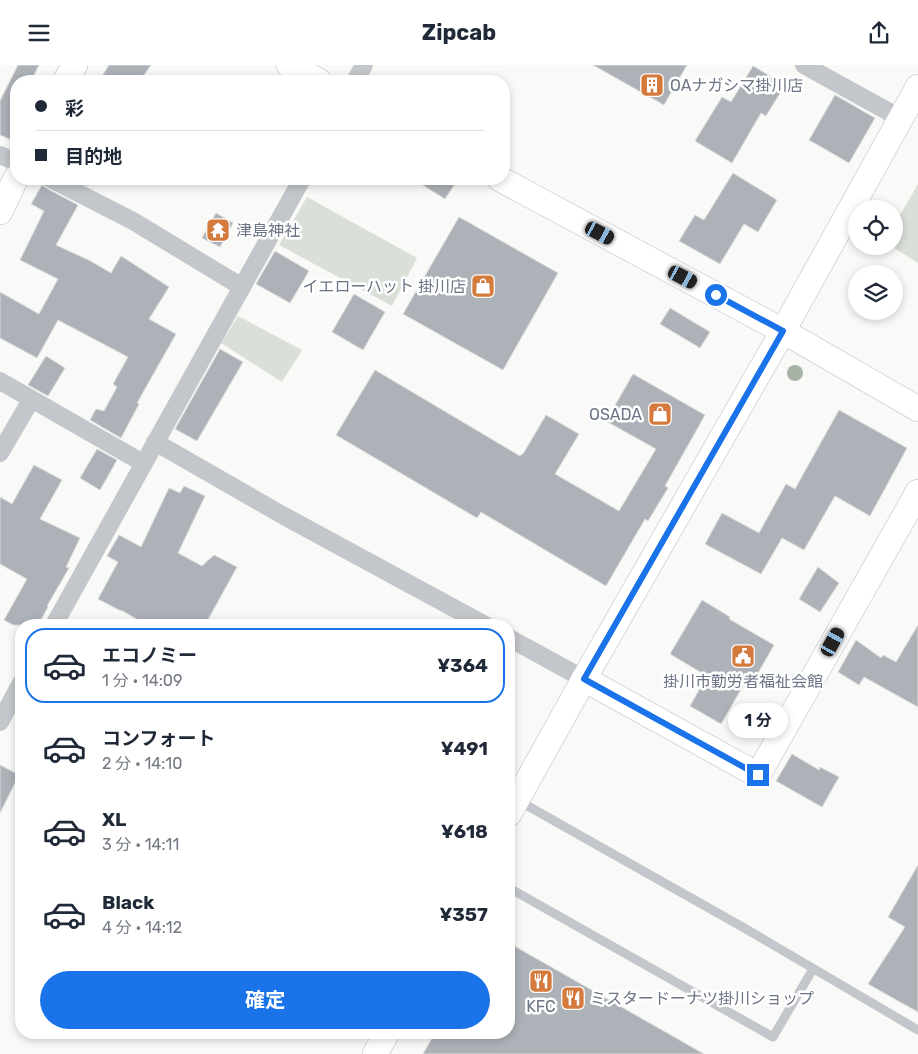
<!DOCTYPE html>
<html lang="ja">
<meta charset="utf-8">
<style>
:root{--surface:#fff;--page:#f2f2f3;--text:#1f2937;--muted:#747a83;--line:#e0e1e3;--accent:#1a73e8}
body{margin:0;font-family:Rubik,"Noto Sans JP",sans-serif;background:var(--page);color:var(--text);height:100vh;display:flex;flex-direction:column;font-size:19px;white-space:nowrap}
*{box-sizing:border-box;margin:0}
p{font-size:16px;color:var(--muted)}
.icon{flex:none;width:28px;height:28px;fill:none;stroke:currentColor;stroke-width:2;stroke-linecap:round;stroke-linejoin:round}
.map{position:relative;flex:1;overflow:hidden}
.sheet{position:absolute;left:15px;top:554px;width:500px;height:420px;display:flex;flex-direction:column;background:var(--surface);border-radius:20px;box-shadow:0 2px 8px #0003}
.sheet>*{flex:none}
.top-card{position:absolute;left:10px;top:10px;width:500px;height:110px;border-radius:20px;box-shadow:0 2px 8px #0003;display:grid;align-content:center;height:110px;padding:0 25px;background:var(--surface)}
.fabs{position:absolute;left:848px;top:135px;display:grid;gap:10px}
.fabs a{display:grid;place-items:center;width:55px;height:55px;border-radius:50%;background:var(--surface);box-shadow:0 2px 8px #0003;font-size:25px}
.end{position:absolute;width:22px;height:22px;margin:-11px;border:6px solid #1a73e8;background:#fff;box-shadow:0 0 0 2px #fff}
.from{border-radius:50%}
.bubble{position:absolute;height:35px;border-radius:18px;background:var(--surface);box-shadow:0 2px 8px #0003;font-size:16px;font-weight:700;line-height:35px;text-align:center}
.car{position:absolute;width:15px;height:30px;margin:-15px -8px;border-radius:6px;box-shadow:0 0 4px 1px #0007;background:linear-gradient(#222 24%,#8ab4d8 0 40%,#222 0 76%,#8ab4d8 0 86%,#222 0)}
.top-card b{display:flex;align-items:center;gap:18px;height:48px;font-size:19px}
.top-card b+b{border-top:1px solid var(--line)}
.top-card i{width:12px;height:12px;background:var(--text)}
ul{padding:9px 0 0;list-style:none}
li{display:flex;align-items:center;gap:15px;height:75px;margin:0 10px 8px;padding:0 15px;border:2px solid transparent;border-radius:20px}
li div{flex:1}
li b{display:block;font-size:19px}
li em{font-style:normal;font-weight:700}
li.selected{border-color:var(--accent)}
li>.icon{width:45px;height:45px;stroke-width:1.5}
.cta{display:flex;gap:10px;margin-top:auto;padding:10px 25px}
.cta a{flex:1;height:58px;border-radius:30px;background:var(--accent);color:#fff;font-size:20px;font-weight:700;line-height:58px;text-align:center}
header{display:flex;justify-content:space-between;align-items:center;height:65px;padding:0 25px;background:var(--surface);font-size:22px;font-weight:700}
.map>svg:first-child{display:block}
.green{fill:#dadfd8}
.building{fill:#adb2b9;stroke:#dbdbd9}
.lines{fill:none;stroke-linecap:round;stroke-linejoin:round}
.secondary-casing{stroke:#b8bbc0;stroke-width:26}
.lane{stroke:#c3c6ca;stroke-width:9}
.street{stroke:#c3c6ca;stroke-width:18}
.secondary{stroke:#fff;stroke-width:25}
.tree{fill:#a8b2a7}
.route{stroke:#1a73e8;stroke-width:6}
.labels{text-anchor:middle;stroke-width:5;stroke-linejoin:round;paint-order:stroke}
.poi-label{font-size:16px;fill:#6b7585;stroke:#fff;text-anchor:start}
</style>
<header><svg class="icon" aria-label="menu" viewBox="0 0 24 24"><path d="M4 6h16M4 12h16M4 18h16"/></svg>Zipcab<svg class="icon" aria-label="share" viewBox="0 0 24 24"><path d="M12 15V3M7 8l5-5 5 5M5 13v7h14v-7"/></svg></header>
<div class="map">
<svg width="918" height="989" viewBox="0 0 918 989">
<rect width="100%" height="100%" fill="#f9f9f7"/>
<!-- green -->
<g class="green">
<polygon points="918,119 918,198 891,181 894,181 894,160"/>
<polygon points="307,132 417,193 392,241 279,180"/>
<polygon points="238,251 302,285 282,317 221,278"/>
</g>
<!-- building -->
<g class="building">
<polygon points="18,0 39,0 31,16 16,16 16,66 12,75 0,70 0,36"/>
<polygon points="109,0 151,0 140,16 99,16"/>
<polygon points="593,0 687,0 664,40"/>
<polygon points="753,1 785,20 766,51 761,48 732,98 695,76 722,32 731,37"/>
<polygon points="835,30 875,53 849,98 809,75"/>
<polygon points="733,108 777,135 758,167 744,159 720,199 679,176 695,150 704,155"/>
<polygon points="74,114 93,114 88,121"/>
<polygon points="413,114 458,114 445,134"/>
<polygon points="42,120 46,123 78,140 56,180 86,194 87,194 111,208 121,191 169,222 149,254 176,269 137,338 139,339 121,373 90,355 96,344 104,346 117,322 113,319 128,292 58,255 37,293 0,273 0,227 39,249 58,214 20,195 44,146 31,139"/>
<polygon points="216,148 233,158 220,182 202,173"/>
<polygon points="459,152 558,208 503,305 403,249"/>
<polygon points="275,186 309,206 290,238 256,219"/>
<polygon points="354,229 385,247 363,285 332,267"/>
<polygon points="670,243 710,267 700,283 660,259"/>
<polygon points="220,284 243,297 197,376 175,364"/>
<polygon points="46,291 65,303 48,331 28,320"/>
<polygon points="375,305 520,391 522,389 523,389 546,350 579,369 555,409 619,446 656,384 606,356 633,309 705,350 665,421 668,423 648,456 645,454 606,521 481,447 477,453 336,370"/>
<polygon points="839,345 907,383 870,451 835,431 804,485 782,473 761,509 705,479 722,448 759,468 786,419 795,424"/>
<polygon points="97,384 117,395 100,425 80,413"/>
<polygon points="34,400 62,415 40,454 80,473 66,502 69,503 47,541 48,542 38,560 13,560 4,555 27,514 0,499 0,432 12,439"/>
<polygon points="184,421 205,431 178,488 202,501 214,490 237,502 205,560 147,560 121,545 121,546 98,534 118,497 107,491 119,470 141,482 169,423 180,428"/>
<polygon points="818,502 839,518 820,547 799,534"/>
<polygon points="702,535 730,552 729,554 774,580 749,624 743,621 721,659 690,641 707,611 670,589"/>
<polygon points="918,560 918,642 864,612 859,620 838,607 856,575 881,593 883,590 896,597"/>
<polygon points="792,689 819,705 820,702 839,712 822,742 776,716"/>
<polygon points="0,700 19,710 0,748"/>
<polygon points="918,800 918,947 868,919 905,862 888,852"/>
<polygon points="509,878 704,989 423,989 435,968 509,968"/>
</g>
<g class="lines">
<!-- secondary casing -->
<g class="secondary-casing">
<g id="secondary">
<polyline points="289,0 319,16"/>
<polyline points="65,16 75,0"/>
<polyline points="500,114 783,266 918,344"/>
<polyline points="0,147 16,113"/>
<polyline points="584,614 758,710 918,427"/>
<polyline points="509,749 584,614 783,266 918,22"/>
<polyline points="375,989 387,968"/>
</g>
</g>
<!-- lane -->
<g class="lane">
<polyline points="519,736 746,864 918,965"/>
<polyline points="509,823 773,972 813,904"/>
</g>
<!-- street -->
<g class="street">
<polyline points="804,0 900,53"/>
<polyline points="355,16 364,0"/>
<polyline points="0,90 16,97"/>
<polyline points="51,114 133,156 242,222"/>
<polyline points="0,316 143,398"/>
<polyline points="155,377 284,451 485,560"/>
<polyline points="0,388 31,335"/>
<polyline points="54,560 302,114"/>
<polyline points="509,573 584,614"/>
<polyline points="0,657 21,618"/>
</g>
<!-- secondary -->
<use href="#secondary" class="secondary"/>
</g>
<!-- trees -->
<circle class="tree" cx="795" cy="308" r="8"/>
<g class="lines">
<!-- route -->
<polyline class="route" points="716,230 783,266 584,614 758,710"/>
</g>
<!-- icons -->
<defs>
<g id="building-square" transform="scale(1.25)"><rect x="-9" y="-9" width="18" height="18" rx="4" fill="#d37a3c" stroke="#fff"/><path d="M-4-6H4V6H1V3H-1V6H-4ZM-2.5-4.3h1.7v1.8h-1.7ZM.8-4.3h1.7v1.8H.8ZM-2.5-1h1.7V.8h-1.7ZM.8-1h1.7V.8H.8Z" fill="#fff"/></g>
<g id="temple-square" transform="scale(1.25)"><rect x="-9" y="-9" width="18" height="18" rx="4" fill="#d37a3c" stroke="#fff"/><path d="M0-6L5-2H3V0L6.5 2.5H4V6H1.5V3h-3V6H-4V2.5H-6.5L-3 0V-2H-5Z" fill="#fff"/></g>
<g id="shop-square" transform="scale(1.25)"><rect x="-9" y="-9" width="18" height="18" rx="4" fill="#d37a3c" stroke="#fff"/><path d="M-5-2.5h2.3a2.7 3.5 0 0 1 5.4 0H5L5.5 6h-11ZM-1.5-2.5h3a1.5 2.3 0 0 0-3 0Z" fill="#fff"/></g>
<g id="civic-square" transform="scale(1.25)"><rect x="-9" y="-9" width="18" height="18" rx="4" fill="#d37a3c" stroke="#fff"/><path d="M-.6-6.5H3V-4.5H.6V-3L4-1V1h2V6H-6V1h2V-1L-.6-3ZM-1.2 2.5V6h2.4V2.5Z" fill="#fff"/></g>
<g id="restaurant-square" transform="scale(1.25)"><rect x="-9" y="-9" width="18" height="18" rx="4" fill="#d37a3c" stroke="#fff"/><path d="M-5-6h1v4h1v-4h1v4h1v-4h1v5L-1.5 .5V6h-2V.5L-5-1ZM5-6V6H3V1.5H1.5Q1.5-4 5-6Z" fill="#fff"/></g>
</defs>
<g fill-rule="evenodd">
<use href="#building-square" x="652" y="20"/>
<use href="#temple-square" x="218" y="165"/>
<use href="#shop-square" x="483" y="221"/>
<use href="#shop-square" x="660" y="349"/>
<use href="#civic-square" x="743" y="591"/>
<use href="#restaurant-square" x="541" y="916"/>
<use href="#restaurant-square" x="573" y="933"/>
</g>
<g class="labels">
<!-- poi labels -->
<g class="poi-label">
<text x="670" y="26">OAナガシマ掛川店</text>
<text x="236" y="171">津島神社</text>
<text x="466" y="227" text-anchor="end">イエローハット 掛川店</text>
<text x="642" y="355" text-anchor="end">OSADA</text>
<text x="743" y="622" text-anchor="middle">掛川市勤労者福祉会館</text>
<text x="590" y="939">ミスタードーナツ掛川ショップ</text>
<text x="541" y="947" text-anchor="middle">KFC</text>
</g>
</g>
</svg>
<div class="fabs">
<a><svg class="icon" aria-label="locate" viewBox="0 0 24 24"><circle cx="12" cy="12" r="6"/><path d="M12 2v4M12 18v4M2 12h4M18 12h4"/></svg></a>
<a><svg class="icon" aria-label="layers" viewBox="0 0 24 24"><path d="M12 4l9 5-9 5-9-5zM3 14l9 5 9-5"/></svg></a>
</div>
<i class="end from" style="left:716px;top:230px"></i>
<i class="end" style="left:758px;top:710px"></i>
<div class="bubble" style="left:728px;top:638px;width:60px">1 分</div>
<i class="car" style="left:600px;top:168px;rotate:118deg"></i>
<i class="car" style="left:683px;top:212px;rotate:118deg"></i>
<i class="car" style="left:833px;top:577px;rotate:29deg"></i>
<div class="top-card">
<b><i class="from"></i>彩</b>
<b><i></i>目的地</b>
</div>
<section class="sheet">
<ul>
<li class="selected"><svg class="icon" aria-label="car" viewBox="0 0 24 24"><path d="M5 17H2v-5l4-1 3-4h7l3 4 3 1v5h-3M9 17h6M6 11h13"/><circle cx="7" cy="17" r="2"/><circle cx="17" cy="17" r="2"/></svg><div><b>エコノミー</b><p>1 分 · 14:09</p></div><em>¥364</em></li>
<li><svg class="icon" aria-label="car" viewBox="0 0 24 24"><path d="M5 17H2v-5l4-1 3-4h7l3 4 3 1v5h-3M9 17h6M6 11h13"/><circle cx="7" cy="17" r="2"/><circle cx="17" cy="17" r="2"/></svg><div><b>コンフォート</b><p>2 分 · 14:10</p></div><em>¥491</em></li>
<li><svg class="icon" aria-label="car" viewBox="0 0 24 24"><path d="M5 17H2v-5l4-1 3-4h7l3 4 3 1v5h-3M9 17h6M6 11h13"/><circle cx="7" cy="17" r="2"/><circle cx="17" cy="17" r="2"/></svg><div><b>XL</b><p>3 分 · 14:11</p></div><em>¥618</em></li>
<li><svg class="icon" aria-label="car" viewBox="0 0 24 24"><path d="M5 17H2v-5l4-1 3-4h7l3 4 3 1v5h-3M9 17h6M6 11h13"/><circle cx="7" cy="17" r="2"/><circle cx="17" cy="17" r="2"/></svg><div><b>Black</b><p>4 分 · 14:12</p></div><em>¥357</em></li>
</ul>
<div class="cta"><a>確定</a></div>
</section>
</div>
